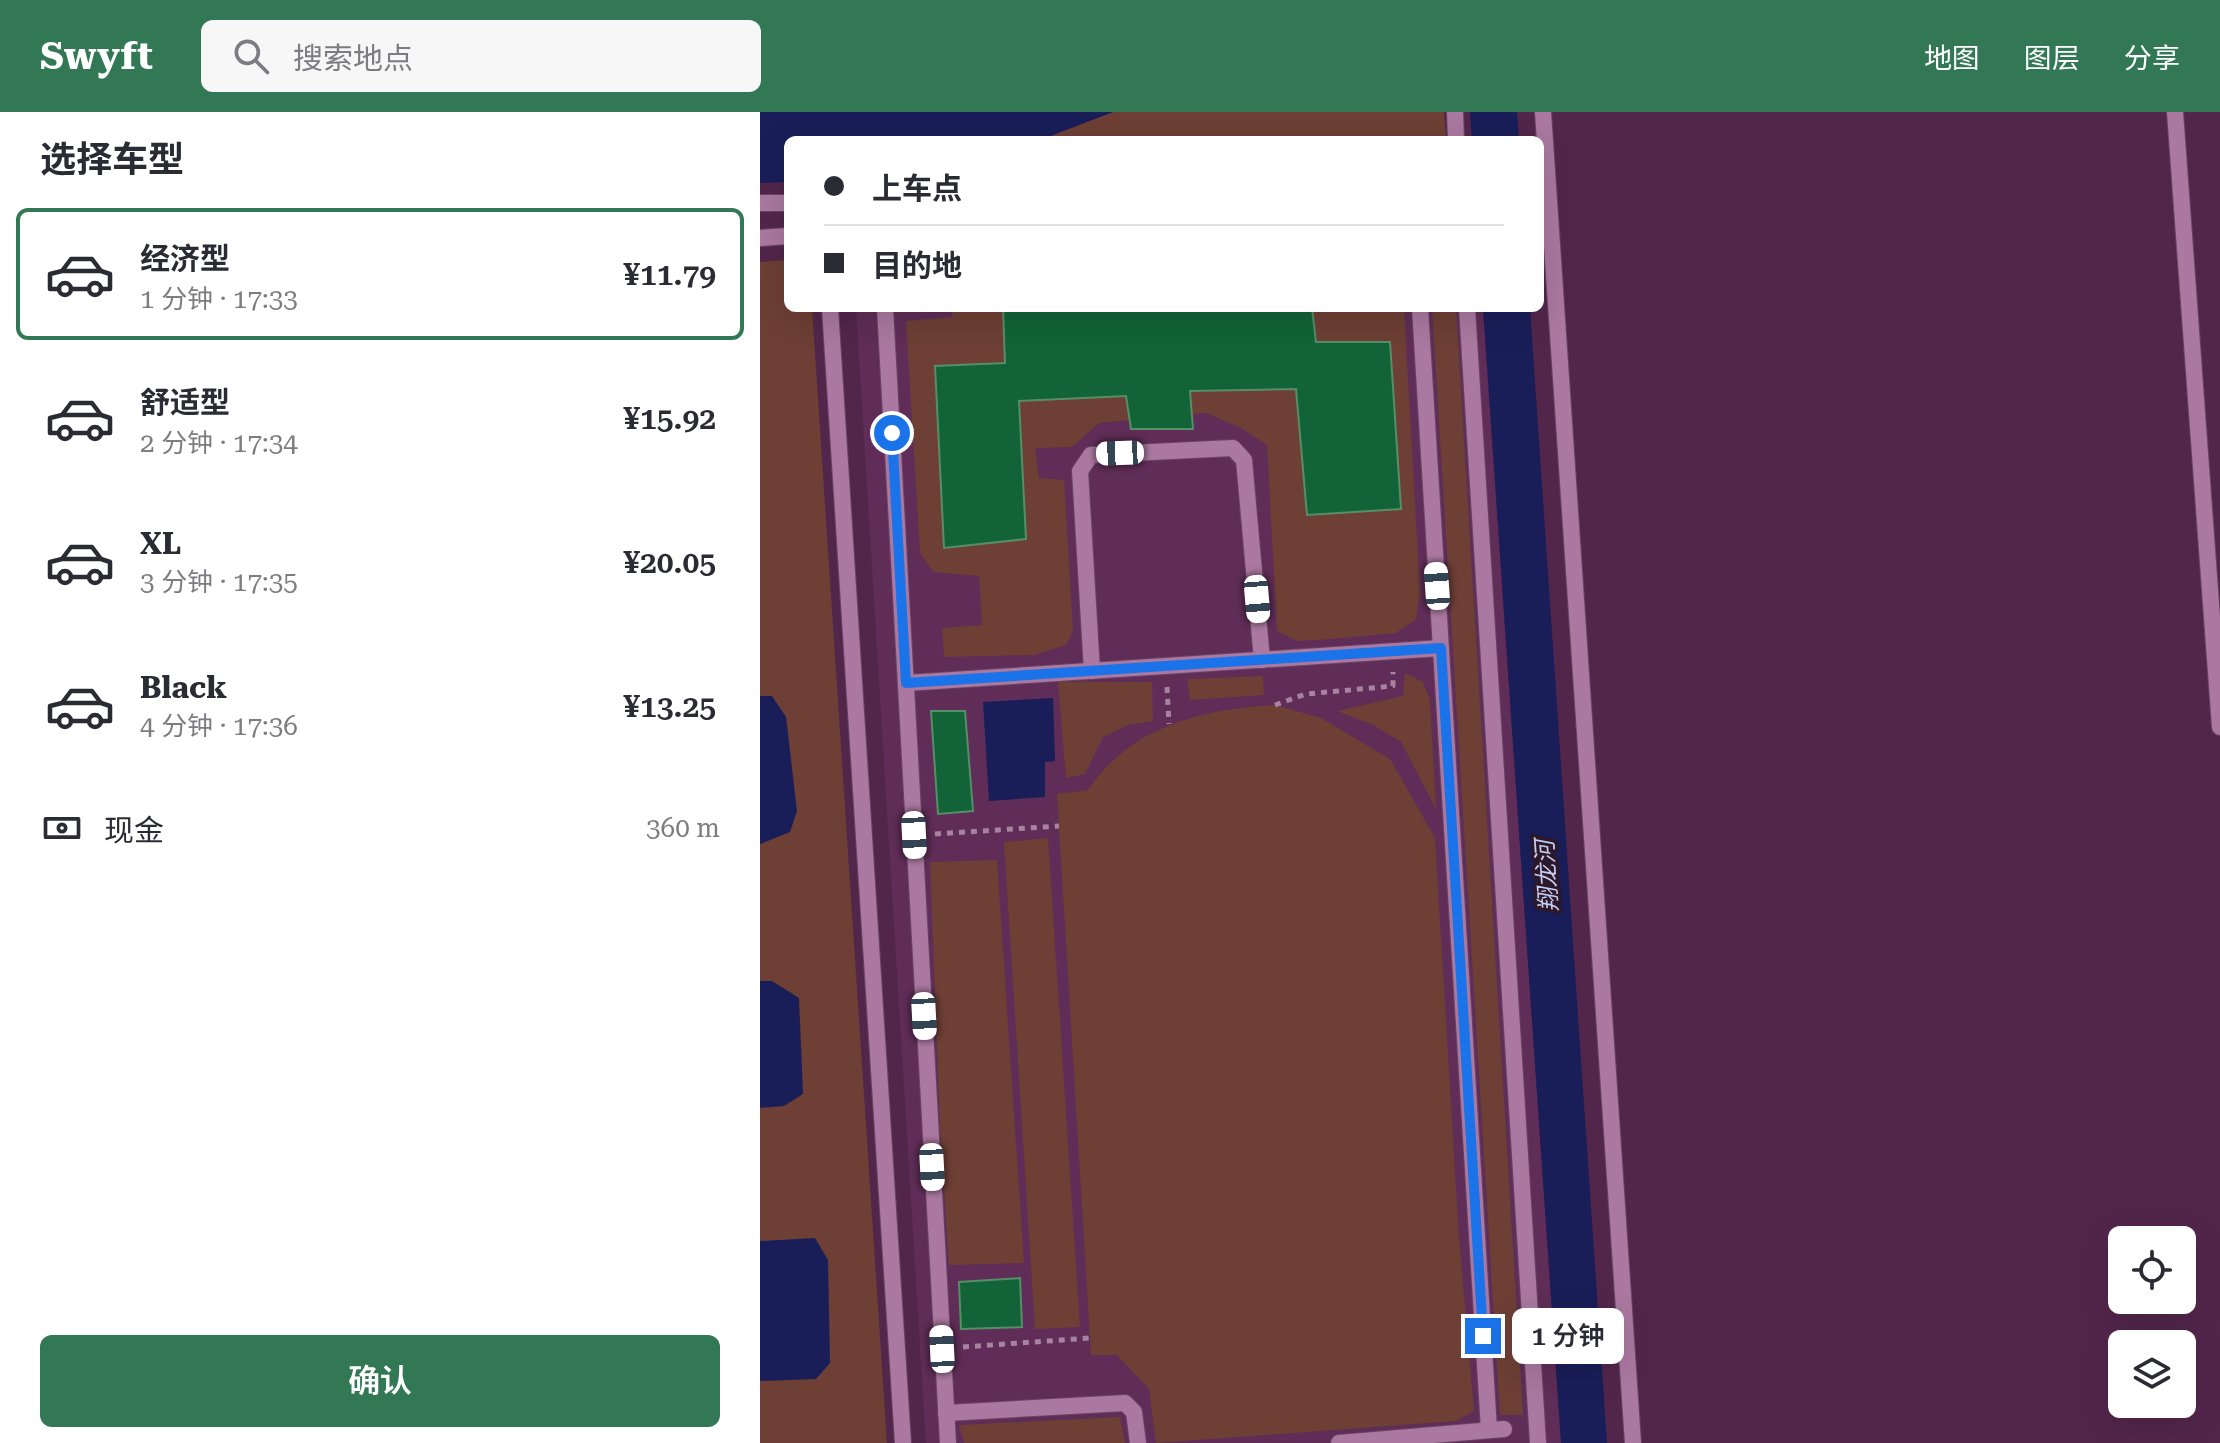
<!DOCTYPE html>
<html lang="zh">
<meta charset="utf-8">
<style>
:root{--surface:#fff;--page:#f7f7f7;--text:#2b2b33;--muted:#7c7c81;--line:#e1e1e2;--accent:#327855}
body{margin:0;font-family:"Roboto Serif","Noto Sans SC",serif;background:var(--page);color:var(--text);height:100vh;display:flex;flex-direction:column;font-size:30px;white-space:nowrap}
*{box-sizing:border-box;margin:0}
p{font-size:26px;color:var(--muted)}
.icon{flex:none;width:44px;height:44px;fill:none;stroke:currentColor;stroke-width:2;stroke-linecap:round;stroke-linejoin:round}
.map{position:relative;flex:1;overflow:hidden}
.drawer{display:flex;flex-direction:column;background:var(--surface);width:760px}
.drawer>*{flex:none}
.hud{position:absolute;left:24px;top:24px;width:760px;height:176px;border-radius:12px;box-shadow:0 8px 32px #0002;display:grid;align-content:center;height:176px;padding:0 40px;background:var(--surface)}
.buttons{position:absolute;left:1348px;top:1114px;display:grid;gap:16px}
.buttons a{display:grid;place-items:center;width:88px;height:88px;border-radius:12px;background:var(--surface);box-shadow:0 8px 32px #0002;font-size:40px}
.end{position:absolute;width:36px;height:36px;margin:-18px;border:10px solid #1a73e8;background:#fff;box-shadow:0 0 0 4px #fff}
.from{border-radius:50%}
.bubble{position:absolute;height:56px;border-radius:12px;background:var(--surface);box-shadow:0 8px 32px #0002;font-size:26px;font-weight:600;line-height:56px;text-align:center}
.car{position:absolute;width:24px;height:48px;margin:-24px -12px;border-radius:10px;box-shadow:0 0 6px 2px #0007;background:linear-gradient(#fff 24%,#345 0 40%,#fff 0 76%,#345 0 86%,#fff 0)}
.hud b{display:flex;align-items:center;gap:28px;height:76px;font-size:30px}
.hud b+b{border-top:2px solid var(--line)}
.hud i{width:20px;height:20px;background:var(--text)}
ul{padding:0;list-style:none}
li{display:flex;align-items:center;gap:24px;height:132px;margin:0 16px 12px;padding:0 24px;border:4px solid transparent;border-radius:12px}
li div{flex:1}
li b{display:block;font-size:30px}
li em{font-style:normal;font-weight:600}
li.active{border-color:var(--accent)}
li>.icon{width:72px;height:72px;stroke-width:1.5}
h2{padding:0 40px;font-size:36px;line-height:96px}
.pay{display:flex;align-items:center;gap:20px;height:88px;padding:0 40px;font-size:30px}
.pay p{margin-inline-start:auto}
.action{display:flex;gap:16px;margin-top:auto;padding:16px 40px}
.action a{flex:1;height:92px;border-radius:12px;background:var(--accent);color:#fff;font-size:32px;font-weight:600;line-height:92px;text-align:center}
header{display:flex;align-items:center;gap:48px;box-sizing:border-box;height:112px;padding:0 40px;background:var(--accent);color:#fff}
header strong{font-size:38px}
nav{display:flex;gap:44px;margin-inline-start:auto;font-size:28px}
.search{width:560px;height:72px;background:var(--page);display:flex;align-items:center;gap:20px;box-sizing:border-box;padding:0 28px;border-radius:12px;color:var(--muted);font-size:30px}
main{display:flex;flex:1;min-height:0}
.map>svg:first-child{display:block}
.built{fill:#5f2d57}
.green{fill:#6d3f35}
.water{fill:#191e59}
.building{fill:#126337;stroke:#568e68;stroke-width:2}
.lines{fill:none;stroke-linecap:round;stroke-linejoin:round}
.lane-casing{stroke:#694363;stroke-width:18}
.street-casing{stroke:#694363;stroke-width:18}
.path{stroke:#a783a0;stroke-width:5;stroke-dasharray:6 6;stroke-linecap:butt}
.lane{stroke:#aa78a0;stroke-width:16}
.street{stroke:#aa78a0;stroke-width:16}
.route{stroke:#1a73e8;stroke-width:10}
.labels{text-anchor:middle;stroke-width:7;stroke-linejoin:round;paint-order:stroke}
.water-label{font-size:24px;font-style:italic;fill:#c4cef4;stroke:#2c1828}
</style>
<header>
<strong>Swyft</strong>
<div class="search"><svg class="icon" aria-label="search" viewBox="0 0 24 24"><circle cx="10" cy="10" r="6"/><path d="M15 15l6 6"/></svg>搜索地点</div>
<nav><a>地图</a><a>图层</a><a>分享</a></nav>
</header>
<main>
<section class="drawer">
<h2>选择车型</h2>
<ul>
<li class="active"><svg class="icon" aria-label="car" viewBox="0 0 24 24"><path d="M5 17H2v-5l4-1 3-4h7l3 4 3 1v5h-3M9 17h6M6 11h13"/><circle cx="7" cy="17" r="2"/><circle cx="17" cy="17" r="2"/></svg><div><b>经济型</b><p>1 分钟 · 17:33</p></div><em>¥11.79</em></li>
<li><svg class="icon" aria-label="car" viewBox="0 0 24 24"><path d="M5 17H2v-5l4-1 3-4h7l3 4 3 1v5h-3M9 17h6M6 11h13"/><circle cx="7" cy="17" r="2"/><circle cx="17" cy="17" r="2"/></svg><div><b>舒适型</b><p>2 分钟 · 17:34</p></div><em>¥15.92</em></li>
<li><svg class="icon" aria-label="car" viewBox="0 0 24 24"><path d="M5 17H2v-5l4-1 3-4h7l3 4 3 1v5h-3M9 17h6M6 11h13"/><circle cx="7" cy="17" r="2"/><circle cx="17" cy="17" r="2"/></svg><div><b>XL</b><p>3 分钟 · 17:35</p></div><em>¥20.05</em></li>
<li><svg class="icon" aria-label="car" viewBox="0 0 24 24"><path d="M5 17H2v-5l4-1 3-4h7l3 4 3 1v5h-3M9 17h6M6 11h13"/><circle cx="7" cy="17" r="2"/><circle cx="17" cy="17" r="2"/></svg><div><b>Black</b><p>4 分钟 · 17:36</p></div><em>¥13.25</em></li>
</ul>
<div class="pay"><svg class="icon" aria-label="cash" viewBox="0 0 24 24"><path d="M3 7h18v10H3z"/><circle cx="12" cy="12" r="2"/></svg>现金<p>360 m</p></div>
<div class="action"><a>确认</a></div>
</section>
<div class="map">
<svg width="1460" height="1331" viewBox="0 0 1460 1331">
<rect width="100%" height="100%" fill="#52264b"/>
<!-- built -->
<polygon class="built" points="96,196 723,196 801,1331 166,1331"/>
<!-- green -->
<g class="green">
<polygon points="353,0 684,0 686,28 280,28"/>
<polygon points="28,148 28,196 52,196 127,1331 0,1331 0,150"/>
<polygon points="192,196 644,196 660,481 656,507 636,521 572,527 537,529 517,519 507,333 481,316 446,301 339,311 312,335 275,336 279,366 304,368 313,519 306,533 274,543 184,545 182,516 222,513 219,464 173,460 160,441 146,209 192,205"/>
<polygon points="672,196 696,196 763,1303 740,1303"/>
<polygon points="645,561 663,570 670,588 676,697 641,630 613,613 577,599 643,584"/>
<polygon points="503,564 504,583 430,588 427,567"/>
<polygon points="298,570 392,570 393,609 368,613 343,625 325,662 306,666"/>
<path d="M 515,593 L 561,606 L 630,647 L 675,726 L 699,1126 L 714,1299 L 696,1309 L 396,1331 L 389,1277 L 357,1243 L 331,1243 L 297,682 L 328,678 C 371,614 442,597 515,593 Z"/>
<polygon points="288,726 320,1215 275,1217 244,730"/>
<polygon points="237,748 264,1151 189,1153 180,1015 170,750"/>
<polygon points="360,1305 365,1331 204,1331 199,1313"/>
</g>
<!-- water -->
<g class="water">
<polygon points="0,0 353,0 280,28 28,28 28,70 0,71"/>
<polygon points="710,0 757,0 759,28 712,28"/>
<polygon points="723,196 770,196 847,1331 801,1331"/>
<polygon points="0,584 12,584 26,605 37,699 30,720 0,732"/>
<polygon points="293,586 295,649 285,650 285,685 229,689 223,590"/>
<polygon points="0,869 12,869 39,886 43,982 24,994 0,996"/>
<polygon points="55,1126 68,1148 70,1251 56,1267 0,1269 0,1129"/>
</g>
<!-- building -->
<g class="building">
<polygon points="243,196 552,196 556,230 630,230 641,397 547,403 536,277 430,279 433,317 371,317 366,284 259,289 266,427 184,436 175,254 245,251"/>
<polygon points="171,599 205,599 213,699 178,702"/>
<polygon points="260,1166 262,1215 201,1217 199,1170"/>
</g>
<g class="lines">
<!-- lane casing -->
<g class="lane-casing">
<g id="lane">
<polyline points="695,0 696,28"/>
<polyline points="783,0 873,1331"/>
<polyline points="1415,0 1460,615"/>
<polyline points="0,126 28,124"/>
<polyline points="70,196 143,1331"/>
<polyline points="125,196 188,1331"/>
<polyline points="660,196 729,1318"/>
<polyline points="707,196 778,1331"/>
<polyline points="332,559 320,359 331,343 473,336 484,348 502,548"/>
<polyline points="146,571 681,536"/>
<polyline points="186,1301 365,1291 374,1300 378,1331"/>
<polyline points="579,1331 744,1317"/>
</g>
</g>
<!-- street casing -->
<g class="street-casing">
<polyline id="street" points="0,91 28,91"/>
</g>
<!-- path -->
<g class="path">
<polyline points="407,575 409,612"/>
<polyline points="515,593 546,582 633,574 633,560"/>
<polyline points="175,722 299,714"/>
<polyline points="203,1235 330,1226"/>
</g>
<!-- lane -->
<use href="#lane" class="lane"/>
<!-- street -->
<use href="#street" class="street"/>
</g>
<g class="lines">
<!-- route -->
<polyline class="route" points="132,321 146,571 681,536 723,1224"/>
</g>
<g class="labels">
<!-- water labels -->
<g class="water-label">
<text transform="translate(787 764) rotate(-94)" y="8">翔龙河</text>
</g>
</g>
</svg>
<div class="buttons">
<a><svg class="icon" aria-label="locate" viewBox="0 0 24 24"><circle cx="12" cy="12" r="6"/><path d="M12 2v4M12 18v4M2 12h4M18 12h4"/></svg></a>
<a><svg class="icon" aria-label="layers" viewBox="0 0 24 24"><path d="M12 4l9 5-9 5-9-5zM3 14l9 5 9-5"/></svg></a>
</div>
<i class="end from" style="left:132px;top:321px"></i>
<i class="end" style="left:723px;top:1224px"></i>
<div class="bubble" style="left:752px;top:1196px;width:112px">1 分钟</div>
<i class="car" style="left:360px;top:341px;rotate:268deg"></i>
<i class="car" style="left:677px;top:474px;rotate:356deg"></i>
<i class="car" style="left:497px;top:487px;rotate:175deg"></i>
<i class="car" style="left:154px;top:723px;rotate:177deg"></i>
<i class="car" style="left:164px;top:904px;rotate:177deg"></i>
<i class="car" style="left:172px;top:1055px;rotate:177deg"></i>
<i class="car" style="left:182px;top:1237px;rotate:357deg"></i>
<div class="hud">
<b><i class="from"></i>上车点</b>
<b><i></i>目的地</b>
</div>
</div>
</main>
